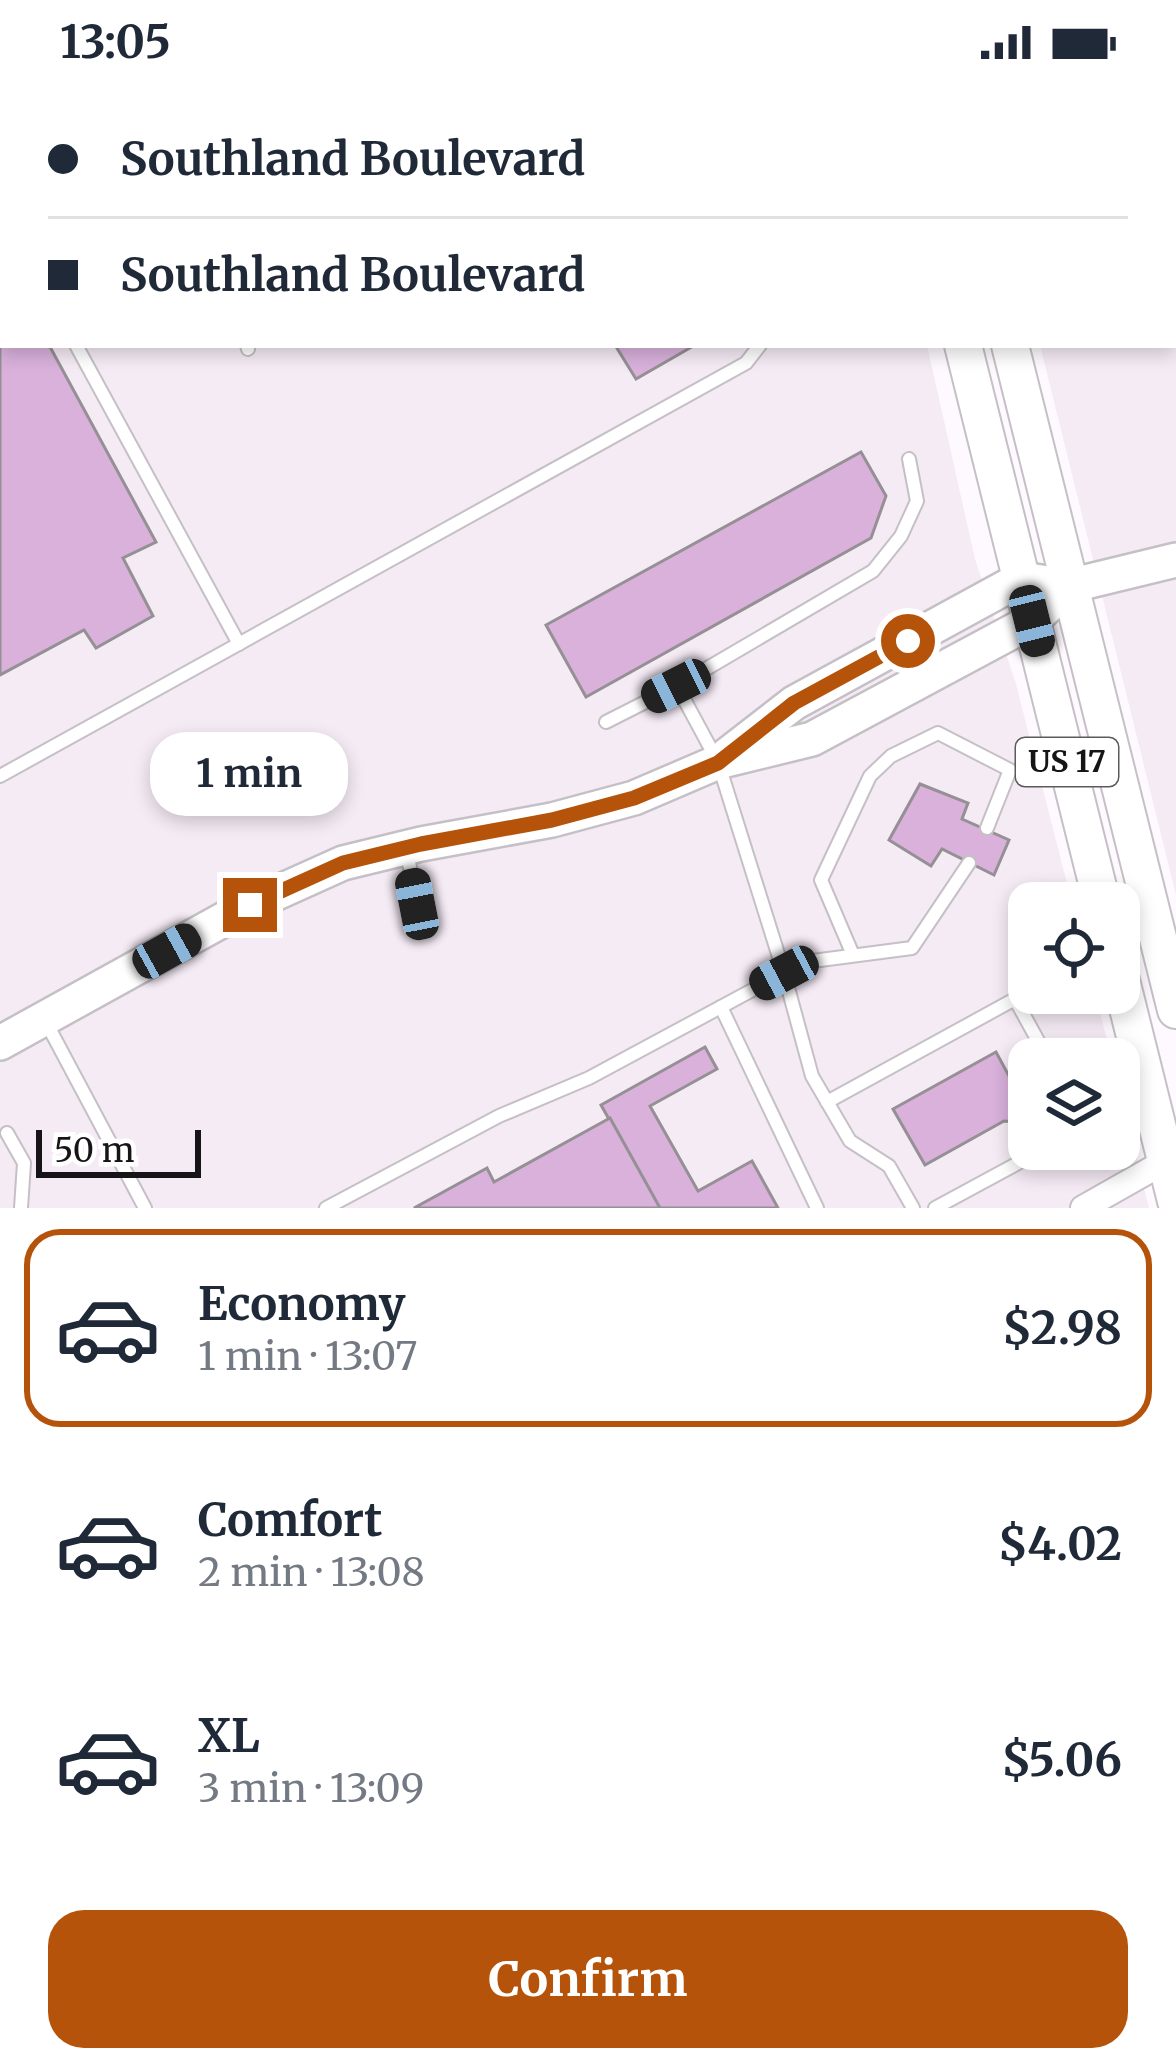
<!DOCTYPE html>
<meta charset="utf-8">
<style>
:root{--surface:#fff;--page:#f6f6f7;--text:#1f2937;--muted:#747a83;--line:#e0e1e3;--accent:#b45309}
body{margin:0;font-family:Merriweather,serif;background:var(--page);color:var(--text);height:100vh;display:flex;flex-direction:column;font-size:45px;white-space:nowrap}
*{box-sizing:border-box;margin:0}
p{font-size:39px;color:var(--muted)}
.icon{flex:none;width:66px;height:66px;fill:none;stroke:currentColor;stroke-width:2;stroke-linecap:round;stroke-linejoin:round}
.map{position:relative;height:1124px;overflow:hidden}
.drawer{display:flex;flex-direction:column;background:var(--surface);flex:1}
.drawer>*{flex:none}
.top-card{position:absolute;left:0px;top:0px;width:1176px;height:264px;box-shadow:0 6px 18px #0003;display:grid;align-content:center;height:264px;padding:0 48px;background:var(--surface)}
.tools{position:absolute;left:1008px;top:798px;display:grid;gap:24px}
.tools a{display:grid;place-items:center;width:132px;height:132px;border-radius:24px;background:var(--surface);box-shadow:0 6px 18px #0003;font-size:60px}
.scale{position:absolute;left:36px;bottom:30px;width:165px;box-sizing:border-box;padding-left:12px;border:6px solid #161416;border-top:0;font-size:33px;line-height:42px;white-space:nowrap;color:#161416;-webkit-text-stroke:9px #fff;paint-order:stroke}
.end{position:absolute;width:54px;height:54px;margin:-27px;border:15px solid #b45309;background:#fff;box-shadow:0 0 0 6px #fff}
.from{border-radius:50%}
.bubble{position:absolute;height:84px;border-radius:36px;background:var(--surface);box-shadow:0 6px 18px #0003;font-size:39px;font-weight:700;line-height:84px;text-align:center}
.car{position:absolute;width:36px;height:72px;margin:-36px -18px;border-radius:15px;box-shadow:0 0 9px 3px #0007;background:linear-gradient(#222 24%,#8ab4d8 0 40%,#222 0 76%,#8ab4d8 0 86%,#222 0)}
.top-card b{display:flex;align-items:center;gap:42px;height:114px;font-size:45px}
.top-card b+b{border-top:3px solid var(--line)}
.top-card i{width:30px;height:30px;background:var(--text)}
ul{padding:21px 0 0;list-style:none}
li{display:flex;align-items:center;gap:36px;height:198px;margin:0 24px 18px;padding:0 24px;border:6px solid transparent;border-radius:36px}
li div{flex:1}
li b{display:block;font-size:45px}
li em{font-style:normal;font-weight:700}
li.selected{border-color:var(--accent)}
li>.icon{width:108px;height:108px;stroke-width:1.5}
.button{display:flex;gap:24px;margin-top:auto;padding:24px 48px}
.button a{flex:1;height:138px;border-radius:36px;background:var(--accent);color:#fff;font-size:48px;font-weight:700;line-height:138px;text-align:center}
.status{display:flex;justify-content:space-between;align-items:center;height:84px;padding:0 60px;background:var(--surface);direction:ltr}
.status svg{height:33px;fill:currentColor}
.map>svg:first-child{display:block}
.built{fill:#f5ebf5}
.building{fill:#d9b1db;stroke:#949094;stroke-width:3}
.lines{fill:none;stroke-linecap:round;stroke-linejoin:round}
.lane-casing{stroke:#c5c0c5;stroke-width:16}
.street-casing{stroke:#c5c0c5;stroke-width:28}
.secondary-casing{stroke:#c5c0c5;stroke-width:38}
.primary-casing{stroke:#c5c0c5;stroke-width:40}
.lane{stroke:#fff;stroke-width:12}
.street{stroke:#fff;stroke-width:24}
.secondary{stroke:#fff;stroke-width:33}
.primary{stroke:#fff;stroke-width:36}
.route{stroke:#b45309;stroke-width:15}
.labels{text-anchor:middle;stroke-width:10;stroke-linejoin:round;paint-order:stroke}
.shield{fill:#fff;stroke:#5c5a5c;stroke-width:3}
.shield-label{font-size:30px;font-weight:bold;fill:#161416}
</style>
<div class="status"><b>13:05</b><svg viewBox="0 0 49 12"><path d="M0 12V9h3v3zM5 12V6h3v6zM10 12V3h3v9zM15 12V0h3v12zM26 1h20v11H26zM47 4h2v5h-2z"/></svg></div>
<div class="map">
<svg width="1176" height="1124" viewBox="0 0 1176 1124">
<rect width="100%" height="100%" fill="#fef9fe"/>
<!-- built -->
<g class="built">
<polygon points="0,0 871,0 872,3 3,3 3,261 927,261 975,475 1016,600 1072,819 1029,819 1029,909 1095,909 1112,975 1029,975 1029,1065 1119,1065 1119,1004 1149,1124 0,1124"/>
<polygon points="975,0 1176,0 1176,811 1040,261 1173,261 1173,3"/>
</g>
<!-- building -->
<g class="building">
<polygon points="0,171 3,261 49,261 156,458 123,474 153,532 96,564 84,546 0,591"/>
<polygon points="615,261 695,261 636,295"/>
<polygon points="861,368 886,412 871,454 586,613 546,541"/>
<polygon points="920,700 968,719 962,735 1009,756 994,791 942,765 931,782 889,756"/>
<polygon points="705,963 717,985 650,1022 698,1107 752,1077 778,1124 659,1124 601,1021"/>
<polygon points="996,968 1029,1029 1029,1039 1004,1037 925,1081 893,1025"/>
<polygon points="610,1034 660,1124 414,1124 487,1084 494,1098"/>
</g>
<g class="lines">
<!-- lane casing -->
<g class="lane-casing">
<g id="lane">
<polyline points="68,0 69,3"/>
<polyline points="142,0 143,3"/>
<polyline points="452,0 453,3"/>
<polyline points="1175,0 1176,2"/>
<polyline points="0,122 3,128"/>
<polyline points="76,261 239,560"/>
<polyline points="247,261 248,265"/>
<polyline points="909,375 917,417 901,452 873,487 677,602 718,678 784,889 812,992 850,1057 889,1082 913,1124"/>
<polyline points="606,638 677,602"/>
<polyline points="0,692 746,279 760,261"/>
<polyline points="407,768 417,820"/>
<polyline points="853,871 821,796 870,692 891,672 938,649 1010,686 987,744"/>
<polyline points="782,881 912,864 969,779"/>
<polyline points="721,923 817,1124"/>
<polyline points="47,940 145,1124"/>
<polyline points="827,1018 1015,915 1048,975"/>
<polyline points="7,1049 24,1079 21,1124"/>
<polyline points="326,1124 499,1032 589,994 784,889"/>
<polyline points="935,1124 1044,1065"/>
</g>
</g>
<!-- street casing -->
<g class="street-casing">
<g id="street">
<polyline points="282,0 282,3"/>
<polyline points="540,3 552,0"/>
<polyline points="1083,1124 1166,1077"/>
</g>
</g>
<!-- secondary casing -->
<g class="secondary-casing">
<g id="secondary">
<polyline points="727,671 794,619 1021,495 1069,502 1176,476"/>
<polyline points="0,959 250,821 343,779 421,760 552,736 634,714 718,678 812,655 1032,537 1069,502"/>
</g>
</g>
<!-- primary casing -->
<g class="primary-casing">
<g id="primary">
<polyline points="898,0 899,3"/>
<polyline points="945,0 946,3"/>
<polyline points="963,261 1102,819"/>
<polyline points="1010,261 1176,926"/>
<polyline points="1119,888 1176,1117"/>
</g>
</g>
<!-- lane -->
<use href="#lane" class="lane"/>
<!-- street -->
<use href="#street" class="street"/>
<!-- secondary -->
<use href="#secondary" class="secondary"/>
<!-- primary -->
<use href="#primary" class="primary"/>
</g>
<g class="lines">
<!-- route -->
<polyline class="route" points="250,821 343,779 421,760 552,736 634,714 718,679 794,619 908,557"/>
</g>
<g class="labels">
<!-- shield labels -->
<rect class="shield" x="1016" y="654" width="102" height="48" rx="9"/>
<g class="shield-label">
<text x="1067" y="688">US 17</text>
</g>
</g>
</svg>
<div class="tools">
<a><svg class="icon" aria-label="locate" viewBox="0 0 24 24"><circle cx="12" cy="12" r="6"/><path d="M12 2v4M12 18v4M2 12h4M18 12h4"/></svg></a>
<a><svg class="icon" aria-label="layers" viewBox="0 0 24 24"><path d="M12 4l9 5-9 5-9-5zM3 14l9 5 9-5"/></svg></a>
</div>
<div class="scale">50 m</div>
<i class="end from" style="left:908px;top:557px"></i>
<i class="end" style="left:250px;top:821px"></i>
<div class="bubble" style="left:150px;top:648px;width:198px">1 min</div>
<i class="car" style="left:1032px;top:537px;rotate:166deg"></i>
<i class="car" style="left:676px;top:602px;rotate:243deg"></i>
<i class="car" style="left:417px;top:820px;rotate:349deg"></i>
<i class="car" style="left:167px;top:867px;rotate:61deg"></i>
<i class="car" style="left:784px;top:889px;rotate:242deg"></i>
<div class="top-card">
<b><i class="from"></i>Southland Boulevard</b>
<b><i></i>Southland Boulevard</b>
</div>
</div>
<section class="drawer">
<ul>
<li class="selected"><svg class="icon" aria-label="car" viewBox="0 0 24 24"><path d="M5 17H2v-5l4-1 3-4h7l3 4 3 1v5h-3M9 17h6M6 11h13"/><circle cx="7" cy="17" r="2"/><circle cx="17" cy="17" r="2"/></svg><div><b>Economy</b><p>1 min · 13:07</p></div><em>$2.98</em></li>
<li><svg class="icon" aria-label="car" viewBox="0 0 24 24"><path d="M5 17H2v-5l4-1 3-4h7l3 4 3 1v5h-3M9 17h6M6 11h13"/><circle cx="7" cy="17" r="2"/><circle cx="17" cy="17" r="2"/></svg><div><b>Comfort</b><p>2 min · 13:08</p></div><em>$4.02</em></li>
<li><svg class="icon" aria-label="car" viewBox="0 0 24 24"><path d="M5 17H2v-5l4-1 3-4h7l3 4 3 1v5h-3M9 17h6M6 11h13"/><circle cx="7" cy="17" r="2"/><circle cx="17" cy="17" r="2"/></svg><div><b>XL</b><p>3 min · 13:09</p></div><em>$5.06</em></li>
</ul>
<div class="button"><a>Confirm</a></div>
</section>
